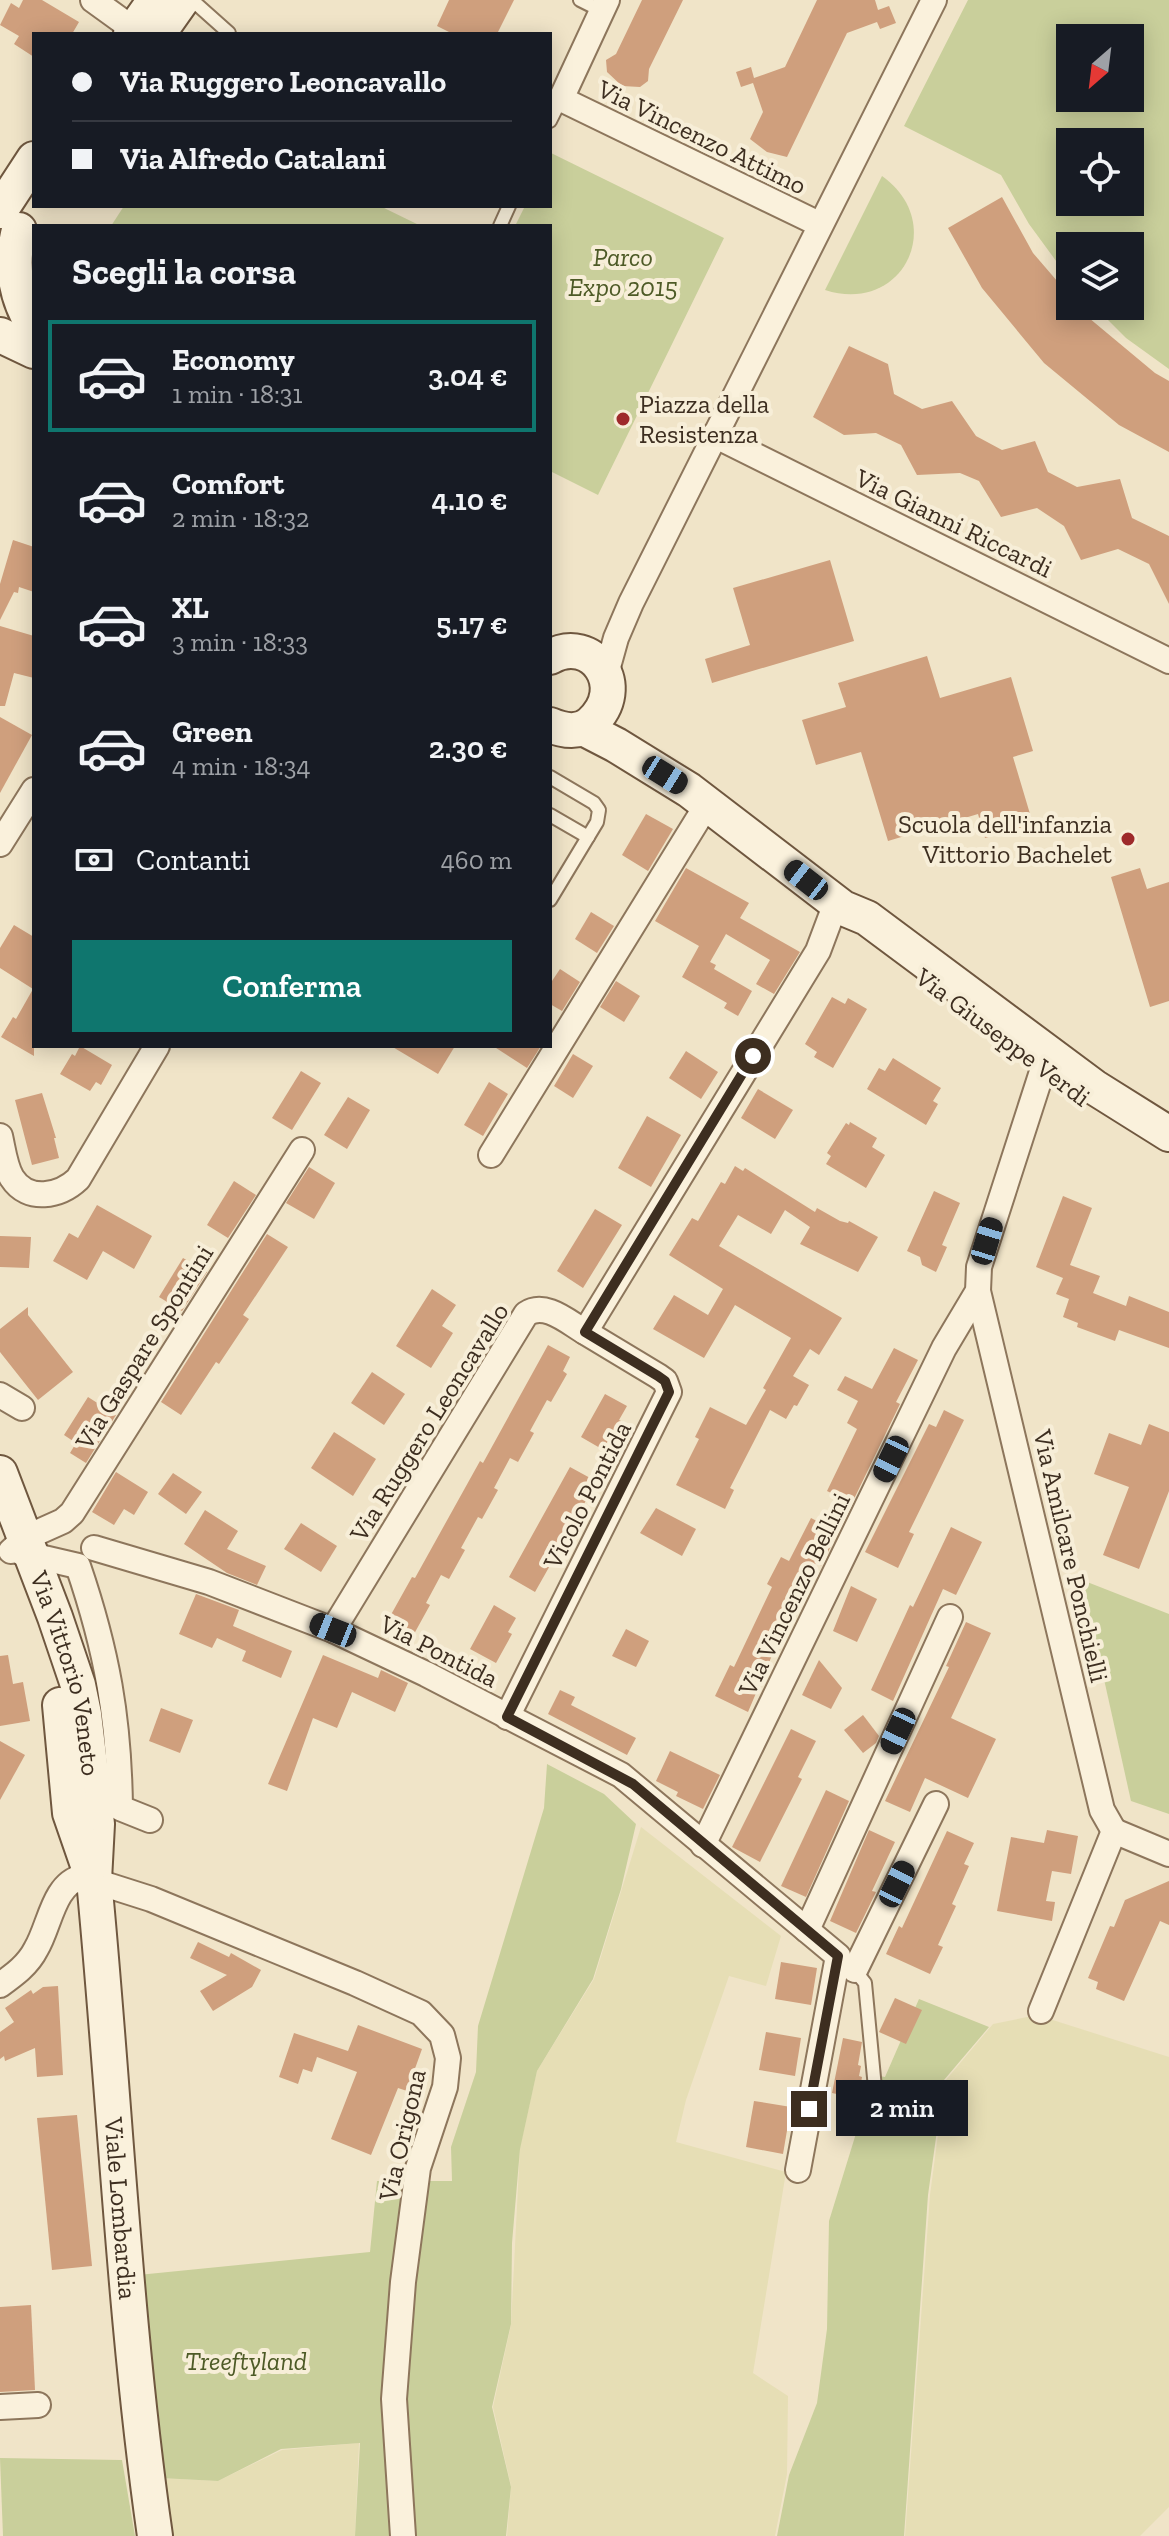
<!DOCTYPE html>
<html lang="it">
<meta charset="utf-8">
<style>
:root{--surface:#171b24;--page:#20242c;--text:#f1f3f6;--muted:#9ea1a6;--line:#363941;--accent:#0f766e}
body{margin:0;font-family:"Zilla Slab",serif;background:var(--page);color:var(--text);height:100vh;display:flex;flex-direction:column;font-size:30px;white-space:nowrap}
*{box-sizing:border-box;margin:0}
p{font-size:26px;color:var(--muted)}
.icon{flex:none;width:44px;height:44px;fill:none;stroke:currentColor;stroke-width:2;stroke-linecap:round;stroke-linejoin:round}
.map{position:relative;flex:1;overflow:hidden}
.drawer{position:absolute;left:32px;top:224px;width:520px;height:824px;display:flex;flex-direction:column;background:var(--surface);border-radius:0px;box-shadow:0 4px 20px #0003}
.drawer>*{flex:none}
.hud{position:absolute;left:32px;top:32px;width:520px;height:176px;border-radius:0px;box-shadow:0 4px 20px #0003;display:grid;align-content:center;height:176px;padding:0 40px;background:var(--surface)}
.needle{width:52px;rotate:208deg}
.tools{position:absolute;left:1056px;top:24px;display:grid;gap:16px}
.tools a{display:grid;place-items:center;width:88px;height:88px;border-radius:0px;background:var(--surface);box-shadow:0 4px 20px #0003;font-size:40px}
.end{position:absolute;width:36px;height:36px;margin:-18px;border:10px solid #3d2e20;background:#fff;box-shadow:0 0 0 4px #fff}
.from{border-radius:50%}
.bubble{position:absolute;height:56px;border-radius:0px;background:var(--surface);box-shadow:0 4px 20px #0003;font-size:26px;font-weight:600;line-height:56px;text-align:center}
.car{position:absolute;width:24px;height:48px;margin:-24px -12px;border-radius:10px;box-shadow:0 0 6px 2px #0007;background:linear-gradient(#222 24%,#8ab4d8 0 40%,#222 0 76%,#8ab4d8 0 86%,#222 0)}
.hud b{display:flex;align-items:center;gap:28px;height:76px;font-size:30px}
.hud b+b{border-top:2px solid var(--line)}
.hud i{width:20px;height:20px;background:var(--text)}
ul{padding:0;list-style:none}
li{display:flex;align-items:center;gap:24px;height:112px;margin:0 16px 12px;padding:0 24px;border:4px solid transparent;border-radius:0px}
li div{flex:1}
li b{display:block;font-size:30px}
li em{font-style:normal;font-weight:600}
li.active{border-color:var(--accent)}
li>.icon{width:72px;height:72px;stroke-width:1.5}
h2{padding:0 40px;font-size:36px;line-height:96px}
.pay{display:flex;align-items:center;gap:20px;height:88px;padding:0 40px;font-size:30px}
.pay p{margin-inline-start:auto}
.primary-button{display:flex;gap:16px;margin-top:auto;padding:16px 40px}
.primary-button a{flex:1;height:92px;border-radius:0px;background:var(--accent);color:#fff;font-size:32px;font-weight:600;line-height:92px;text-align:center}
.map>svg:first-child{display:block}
.farmland{fill:#e6deb5}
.green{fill:#c9cf9b;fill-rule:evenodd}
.building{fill:#cf9f7d}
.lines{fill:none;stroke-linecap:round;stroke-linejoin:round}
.lane-casing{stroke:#8d765c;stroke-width:16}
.street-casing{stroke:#8d765c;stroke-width:28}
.secondary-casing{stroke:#6f573f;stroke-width:38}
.lane{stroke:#faf1dc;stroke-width:12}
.street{stroke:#faf1dc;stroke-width:24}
.secondary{stroke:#faf1dc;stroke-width:34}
.route{stroke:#3d2e20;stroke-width:10}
.poi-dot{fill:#9e2a2b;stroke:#f7eed8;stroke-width:3}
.labels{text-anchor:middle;stroke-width:8;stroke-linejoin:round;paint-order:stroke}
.street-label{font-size:26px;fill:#3d2e20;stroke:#f7eed8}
.park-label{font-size:26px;font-style:italic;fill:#4d5a26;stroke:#f7eed8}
.poi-label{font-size:26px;fill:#3d2e20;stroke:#f7eed8;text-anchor:start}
</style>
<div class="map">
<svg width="1169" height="2536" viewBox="0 0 1169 2536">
<rect width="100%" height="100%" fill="#f0e4c8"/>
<!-- farmland -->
<g class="farmland">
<polygon points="641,1827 781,1936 766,1986 729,1976 686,2100 676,2142 786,2172 753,2373 788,2396 787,2474 775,2536 507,2536 511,2486 493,2407 511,2325 520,2147 537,2071 594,1979"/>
<polygon points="1037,2015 1169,2057 1169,2507 1140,2536 905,2536 930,2195 945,2081 993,2024"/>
<polygon points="359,2443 355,2536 169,2536 160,2478 218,2481 282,2450"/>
</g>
<!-- green -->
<g class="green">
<path d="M 968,0 L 1169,0 L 1169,369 L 1126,338 L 1094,306 L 1130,306 L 1130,246 L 1070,246 L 1070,280 L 1029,224 L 1001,175 L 904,126 ZM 1070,38 L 1130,38 L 1130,98 L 1070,98 ZM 1070,142 L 1130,142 L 1130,202 L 1070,202 Z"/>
<polygon points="551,153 724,238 598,495 550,471 550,226 515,226 525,206 550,206"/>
<path d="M 882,176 C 948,223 903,315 825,290 Z"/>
<polygon points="124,206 380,206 421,226 111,226"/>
<polygon points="1082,1580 1169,1614 1169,1814 1131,1801"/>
<polygon points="547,1764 604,1794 636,1824 621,1889 593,1979 537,2071 520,2149 512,2243 511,2324 492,2407 511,2487 506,2536 355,2536 360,2443 281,2449 218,2481 160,2478 138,2275 370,2252 377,2181 452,2181 451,2147 476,2072 478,2026 544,1808"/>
<polygon points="919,1999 989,2027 944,2080 928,2195 904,2536 777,2536 789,2475 817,2403 827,2329 829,2221 874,2075 885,2077"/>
<polygon points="0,2458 122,2460 135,2536 3,2536"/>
</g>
<!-- building -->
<g class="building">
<polygon points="23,0 42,0 79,22 72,34 34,34 34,57 14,44 19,36 0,25 11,3 19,8"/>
<polygon points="449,0 514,0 497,34 453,34 437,26"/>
<polygon points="642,0 683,0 649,69 648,81 640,87 622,86 607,72 606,60 616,54"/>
<polygon points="817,0 875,0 878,10 889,6 896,23 880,29 877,22 847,33 787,157 767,152 750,139 763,112 753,83 741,87 736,72 751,67 754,78 785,67"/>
<polygon points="1002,197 1033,253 1070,296 1070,306 1078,306 1089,318 1155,373 1169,381 1169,452 1119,425 1044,363 982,288 948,228"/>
<polygon points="849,346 888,364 894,394 922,409 952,401 976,436 1002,450 1035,441 1048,472 1077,487 1120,479 1132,518 1169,536 1169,604 1149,564 1118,549 1081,560 1064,526 1037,508 1001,517 979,481 960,473 917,475 901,445 876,433 844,435 813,417"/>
<polygon points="13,540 34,547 34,592 19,587 18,593 14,592 0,620 0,584"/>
<polygon points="830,560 854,641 712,683 705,659 750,645 733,588"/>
<polygon points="0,626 34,636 34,678 14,673 5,706 0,706"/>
<polygon points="927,656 940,698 1011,677 1033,751 1013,757 1033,824 985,838 978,814 888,841 861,752 816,765 802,720 846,707 838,683"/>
<polygon points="0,717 32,735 0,793"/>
<polygon points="646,814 673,829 648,871 622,855"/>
<polygon points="686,868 749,903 740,918 800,952 774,994 756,984 770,960 726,934 710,962 716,965 714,969 752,991 738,1016 724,1008 727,1003 682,977 699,946 655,921"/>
<polygon points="1140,868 1147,889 1169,882 1169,1001 1150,1007 1111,877"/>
<polygon points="591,912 614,926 597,953 575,939"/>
<polygon points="14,925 34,937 34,1056 1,1037 13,1017 16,1019 33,989 0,968 0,948"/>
<polygon points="560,969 580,982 562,1011 550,1004 550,984"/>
<polygon points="616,981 640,996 624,1022 600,1007"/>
<polygon points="832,997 845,1004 848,998 867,1009 833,1068 814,1057 817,1052 805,1044"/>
<polygon points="80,1046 112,1065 101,1085 96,1082 90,1091 60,1074 72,1054 75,1056"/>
<polygon points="391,1046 455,1046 438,1074"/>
<polygon points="493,1046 541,1046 527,1068"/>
<polygon points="686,1051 718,1072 701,1099 669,1078"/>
<polygon points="573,1054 593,1066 573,1098 554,1086"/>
<polygon points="893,1058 941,1088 933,1101 938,1104 926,1125 867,1089 879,1068 885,1071"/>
<polygon points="301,1071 321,1083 292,1130 272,1118"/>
<polygon points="489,1082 508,1094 483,1136 464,1125"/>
<polygon points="758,1089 793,1110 775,1139 741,1118"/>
<polygon points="42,1093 56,1138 54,1138 59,1158 32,1165 15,1100"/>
<polygon points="348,1097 370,1110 347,1149 324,1135"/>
<polygon points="647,1116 681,1135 651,1187 618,1168"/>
<polygon points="850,1122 877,1138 872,1147 885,1155 866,1188 826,1164 831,1156 827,1153 846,1123 849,1125"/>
<polygon points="735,1166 743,1171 745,1168 815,1212 817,1208 840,1221 848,1223 849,1221 878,1237 858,1272 800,1244 810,1227 785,1210 771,1234 738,1215 719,1246 842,1318 819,1355 810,1349 793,1376 809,1385 797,1406 794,1405 786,1419 770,1410 730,1488 734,1490 725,1509 676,1485 699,1439 695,1437 710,1407 746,1425 766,1390 763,1388 791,1338 735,1305 704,1358 653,1329 674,1295 708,1315 723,1289 669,1255 692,1218 698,1221 721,1182 725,1184"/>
<polygon points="309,1167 335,1183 314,1219 286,1203"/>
<polygon points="234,1181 256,1195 228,1238 207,1225"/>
<polygon points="934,1191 960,1203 942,1245 947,1247 936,1272 922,1265 920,1257 907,1251"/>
<polygon points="1063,1196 1092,1208 1070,1265 1100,1276 1093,1293 1126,1306 1129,1296 1169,1312 1169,1348 1119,1330 1115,1341 1077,1327 1078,1323 1063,1317 1069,1299 1056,1294 1063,1278 1036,1267"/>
<polygon points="97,1205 152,1236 134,1269 103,1251 87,1280 53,1261 69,1233 78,1238"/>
<polygon points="595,1209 622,1225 583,1288 557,1271"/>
<polygon points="267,1234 288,1247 243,1315 249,1319 219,1364 216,1362 181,1415 161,1402"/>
<polygon points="0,1236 31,1237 29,1268 0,1267"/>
<polygon points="183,1258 207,1272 182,1311 159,1297"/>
<polygon points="432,1289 456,1305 442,1326 453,1333 431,1368 396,1346"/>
<polygon points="28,1307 28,1315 73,1372 38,1400 0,1352 0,1329"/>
<polygon points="548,1345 570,1357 563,1371 567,1374 551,1402 547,1400 530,1431 534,1433 518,1462 510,1458 494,1488 498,1490 482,1519 478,1517 461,1548 465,1550 449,1579 441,1575 426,1603 430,1605 414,1634 388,1620 412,1577 415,1578 480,1461 483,1463"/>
<polygon points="894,1348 918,1360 896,1402 900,1404 852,1503 827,1491 857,1429 847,1423 858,1401 837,1390 845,1376 872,1389"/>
<polygon points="372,1372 405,1394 384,1425 351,1403"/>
<polygon points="605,1394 627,1406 619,1420 623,1422 607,1452 581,1437"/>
<polygon points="88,1397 116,1415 86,1463 70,1453 76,1443 64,1435"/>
<polygon points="944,1410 964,1420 909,1532 914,1534 898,1568 865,1552 929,1424 936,1427"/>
<polygon points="1149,1424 1169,1432 1169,1491 1139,1569 1103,1555 1129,1487 1094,1474 1109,1433 1141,1445"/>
<polygon points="334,1432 376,1459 353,1496 311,1468"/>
<polygon points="570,1467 592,1479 585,1493 589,1495 573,1524 569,1522 547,1560 552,1562 535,1592 509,1577"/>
<polygon points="116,1472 148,1492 134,1515 124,1509 114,1525 92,1512"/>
<polygon points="173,1473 202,1492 186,1514 158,1494"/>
<polygon points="656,1508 696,1529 682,1556 640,1533"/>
<polygon points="205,1510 238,1531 227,1549 266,1566 257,1585 227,1573 184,1544"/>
<polygon points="811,1518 838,1532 821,1566 816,1563 787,1620 748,1712 715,1696 730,1665 734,1667 772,1587 767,1584 781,1557 789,1561"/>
<polygon points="301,1523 337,1546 321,1572 284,1549"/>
<polygon points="951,1527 982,1542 956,1595 943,1589 893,1701 871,1690 910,1605 913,1607"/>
<polygon points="851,1586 877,1599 857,1642 833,1631"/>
<polygon points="196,1594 239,1610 233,1626 292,1651 281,1678 242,1661 246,1651 217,1638 212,1648 179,1634"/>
<polygon points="494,1605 516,1618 508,1632 512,1634 496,1663 470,1649"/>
<polygon points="966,1622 991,1633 951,1718 996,1739 968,1798 925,1778 910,1812 885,1801 949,1667 946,1666"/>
<polygon points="626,1629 649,1641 636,1667 612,1656"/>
<polygon points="8,1655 13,1684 23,1682 30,1721 0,1726 0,1656"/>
<polygon points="323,1655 378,1678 381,1670 408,1683 395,1712 352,1692 337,1728 313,1718 287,1791 268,1784"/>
<polygon points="819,1660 842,1688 831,1709 802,1695"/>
<polygon points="560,1690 575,1697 571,1705 636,1738 627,1755 548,1714"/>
<polygon points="161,1708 193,1720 180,1753 149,1741"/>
<polygon points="863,1715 879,1736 876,1743 863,1753 844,1730"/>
<polygon points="791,1729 816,1741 798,1777 802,1779 760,1862 732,1847"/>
<polygon points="0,1741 25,1755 0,1800"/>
<polygon points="670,1751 720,1775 703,1809 676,1796 678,1792 656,1781"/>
<polygon points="826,1790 849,1801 806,1897 781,1886"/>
<polygon points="869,1830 895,1842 872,1891 876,1892 856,1933 830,1921"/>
<polygon points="1047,1830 1078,1836 1071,1874 1052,1871 1046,1901 1055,1902 1052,1921 997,1911 1011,1837 1044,1843"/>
<polygon points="947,1831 974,1843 964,1864 969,1866 952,1904 956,1906 938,1945 943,1947 930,1974 886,1954 899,1926 902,1928"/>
<polygon points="1169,1881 1169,1925 1160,1921 1124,2001 1096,1989 1098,1982 1088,1978 1110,1926 1114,1927 1125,1900"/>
<polygon points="198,1942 229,1957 231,1953 261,1970 252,1987 213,2011 200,1991 227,1975 190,1958"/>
<polygon points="781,1962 817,1968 811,2005 775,1999"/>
<polygon points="58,1986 63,2075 37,2077 35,2048 5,2061 4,2056 0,2059 0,2032 14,2022 5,2008 31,1990 33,1994 43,1987"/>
<polygon points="895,1998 922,2010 906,2044 879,2032"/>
<polygon points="358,2025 422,2049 407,2091 398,2088 371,2155 331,2139 357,2072 317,2057 312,2072 303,2069 298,2084 279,2077 294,2033 348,2051"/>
<polygon points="766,2032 801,2038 795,2076 759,2070"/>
<polygon points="843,2038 862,2042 858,2065 861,2066 859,2076 862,2077 861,2083 863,2084 860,2099 832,2093"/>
<polygon points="754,2101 791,2107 783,2154 746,2147"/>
<polygon points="77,2115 92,2266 52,2270 37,2118"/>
<polygon points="31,2305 35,2390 0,2392 0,2307"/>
</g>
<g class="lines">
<!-- lane casing -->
<g class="lane-casing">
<g id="lane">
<polyline points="192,0 229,33"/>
<polyline points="580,0 602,11"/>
<polyline points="550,121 561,99"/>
<polyline points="500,226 509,206"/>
<polyline points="550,777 594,803 599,810 597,822 550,900"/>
<polyline points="550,815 588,837"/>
<polyline points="853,1968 865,1983 877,2109"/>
</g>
</g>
<!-- street casing -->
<g class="street-casing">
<g id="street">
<polyline points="93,0 140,34"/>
<polyline points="607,0 561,99 819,224"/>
<polyline points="714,435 1169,661"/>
<polyline points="606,674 616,638 631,603 934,0"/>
<polyline points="0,844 34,790"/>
<path d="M 0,1136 C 3,1149 5,1167 12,1178 C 28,1203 60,1196 78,1179 L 157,1046"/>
<polyline points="491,1155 708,803"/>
<polyline points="978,1291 1102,1810 1114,1831"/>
<polyline points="0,1395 22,1408"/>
<polyline points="94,1548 209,1582 333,1630 426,1674 621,1775 838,1956 798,2170"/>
<polyline points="11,1551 25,1538 63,1521 72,1513 302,1150"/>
<path d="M 22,1553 L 78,1566 C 107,1651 119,1718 120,1808 L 150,1820"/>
<path d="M 333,1630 L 526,1314 C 545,1301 568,1322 585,1332 L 818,951 L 836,903"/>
<polyline points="507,1717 669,1392 665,1381 658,1376 585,1332"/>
<polyline points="1114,1831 1169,1854"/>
<polyline points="703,1845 944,1348 978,1291 979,1267 1048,1053"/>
<polyline points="807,1930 950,1617"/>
<polyline points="855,1970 936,1804"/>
<path d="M 0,1985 C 14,1975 28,1965 36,1949 C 50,1926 53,1884 82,1877 L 151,1899 L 355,1983 L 421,2013 L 442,2035 L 448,2058 L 445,2087 L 418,2168 L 403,2282 L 394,2399 L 403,2536"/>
<polyline points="1041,2011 1114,1831"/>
<polyline points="0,2407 38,2405"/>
</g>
</g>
<!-- secondary casing -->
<g class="secondary-casing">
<g id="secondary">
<polyline points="131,34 155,0"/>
<polyline points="158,34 182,0"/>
<polyline points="0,211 34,159"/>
<path d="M 19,230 C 10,265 15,296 34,327"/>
<polyline points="0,335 34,351"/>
<path d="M 550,657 C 592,633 631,687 591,723 C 580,733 564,731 550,725"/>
<polyline points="585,729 616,745 689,790 843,908 867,918 1094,1087 1169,1134"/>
<path id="s1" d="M 0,1473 L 55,1617 L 78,1685 L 84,1714 L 97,1824 L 94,1880 C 115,2098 124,2319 155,2536"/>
<polyline points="60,1705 70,1813 89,1868"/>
</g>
</g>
<!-- lane -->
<use href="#lane" class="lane"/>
<!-- street -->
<use href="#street" class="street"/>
<!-- secondary -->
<use href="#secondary" class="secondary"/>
</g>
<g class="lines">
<!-- route -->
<polyline class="route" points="753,1056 585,1332 658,1376 665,1381 669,1392 507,1717 633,1784 838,1956 809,2109"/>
</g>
<!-- markers -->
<g class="poi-dot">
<circle cx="623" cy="419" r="8"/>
<circle cx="1128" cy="839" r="8"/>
</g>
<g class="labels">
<!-- street labels -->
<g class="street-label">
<text transform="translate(702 137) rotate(26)" y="9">Via Vincenzo Attimo</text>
<text transform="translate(954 523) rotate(26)" y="9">Via Gianni Riccardi</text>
<text transform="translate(1003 1037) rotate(37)" y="9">Via Giuseppe Verdi</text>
<text transform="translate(144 1347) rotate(-58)" y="9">Via Gaspare Spontini</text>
<text transform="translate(429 1422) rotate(-58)" y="9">Via Ruggero Leoncavallo</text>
<text transform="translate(587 1495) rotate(-63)" y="9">Vicolo Pontida</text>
<text transform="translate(1071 1556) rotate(77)" y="9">Via Amilcare Ponchielli</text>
<text transform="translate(794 1594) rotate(-64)" y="9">Via Vincenzo Bellini</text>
<text transform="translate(439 1651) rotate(27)" y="9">Via Pontida</text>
<text dy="9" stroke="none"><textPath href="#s1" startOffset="212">Via Vittorio Veneto</textPath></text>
<text transform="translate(402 2135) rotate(-77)" y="9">Via Origona</text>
<text dy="9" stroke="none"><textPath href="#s1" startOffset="752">Viale Lombardia</textPath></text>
</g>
<!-- park labels -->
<g class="park-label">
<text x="623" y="266">Parco<tspan x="623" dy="30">Expo 2015</tspan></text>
<text x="246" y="2370">Treeftyland</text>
</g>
<!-- poi labels -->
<g class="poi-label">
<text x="639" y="413">Piazza della<tspan x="639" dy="30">Resistenza</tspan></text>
<text x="1112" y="833" text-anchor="end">Scuola dell'infanzia<tspan x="1112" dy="30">Vittorio Bachelet</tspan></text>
</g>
</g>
</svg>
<div class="tools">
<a><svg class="needle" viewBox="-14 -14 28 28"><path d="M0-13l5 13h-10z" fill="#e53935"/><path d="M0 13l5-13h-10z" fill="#9ea1a6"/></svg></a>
<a><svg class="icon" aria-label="locate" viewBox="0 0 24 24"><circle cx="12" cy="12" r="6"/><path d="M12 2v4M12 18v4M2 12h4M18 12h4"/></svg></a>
<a><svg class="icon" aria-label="layers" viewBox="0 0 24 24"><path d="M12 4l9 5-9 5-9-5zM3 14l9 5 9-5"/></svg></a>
</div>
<i class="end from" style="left:753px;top:1056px"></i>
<i class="end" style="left:809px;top:2109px"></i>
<div class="bubble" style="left:836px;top:2080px;width:132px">2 min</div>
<i class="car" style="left:665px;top:775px;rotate:122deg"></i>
<i class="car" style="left:806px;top:880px;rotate:308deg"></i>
<i class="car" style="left:987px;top:1241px;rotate:17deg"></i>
<i class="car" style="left:891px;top:1459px;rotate:206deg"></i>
<i class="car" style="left:333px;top:1630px;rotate:292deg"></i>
<i class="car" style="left:898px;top:1731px;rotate:205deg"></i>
<i class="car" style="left:897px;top:1884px;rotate:26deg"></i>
<div class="hud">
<b><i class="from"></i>Via Ruggero Leoncavallo</b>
<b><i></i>Via Alfredo Catalani</b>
</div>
<section class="drawer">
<h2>Scegli la corsa</h2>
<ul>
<li class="active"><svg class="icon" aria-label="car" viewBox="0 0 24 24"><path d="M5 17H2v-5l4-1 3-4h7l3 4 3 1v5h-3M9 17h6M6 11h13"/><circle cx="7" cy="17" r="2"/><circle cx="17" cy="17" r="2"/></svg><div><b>Economy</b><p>1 min · 18:31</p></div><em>3.04 €</em></li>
<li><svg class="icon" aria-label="car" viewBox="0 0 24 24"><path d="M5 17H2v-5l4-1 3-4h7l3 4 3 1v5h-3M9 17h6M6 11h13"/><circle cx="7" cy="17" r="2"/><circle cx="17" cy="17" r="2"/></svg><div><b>Comfort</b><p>2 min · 18:32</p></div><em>4.10 €</em></li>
<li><svg class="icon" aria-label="car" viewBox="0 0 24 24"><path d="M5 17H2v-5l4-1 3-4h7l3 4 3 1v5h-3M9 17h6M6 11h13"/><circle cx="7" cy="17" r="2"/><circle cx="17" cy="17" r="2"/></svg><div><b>XL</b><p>3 min · 18:33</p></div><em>5.17 €</em></li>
<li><svg class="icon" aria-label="car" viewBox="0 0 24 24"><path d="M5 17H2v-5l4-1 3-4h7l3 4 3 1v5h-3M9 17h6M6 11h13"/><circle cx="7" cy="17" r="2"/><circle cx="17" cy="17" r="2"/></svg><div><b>Green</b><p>4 min · 18:34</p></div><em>2.30 €</em></li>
</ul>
<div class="pay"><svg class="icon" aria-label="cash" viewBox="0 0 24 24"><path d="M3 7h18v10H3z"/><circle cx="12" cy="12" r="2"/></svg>Contanti<p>460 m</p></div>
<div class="primary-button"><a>Conferma</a></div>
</section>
</div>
